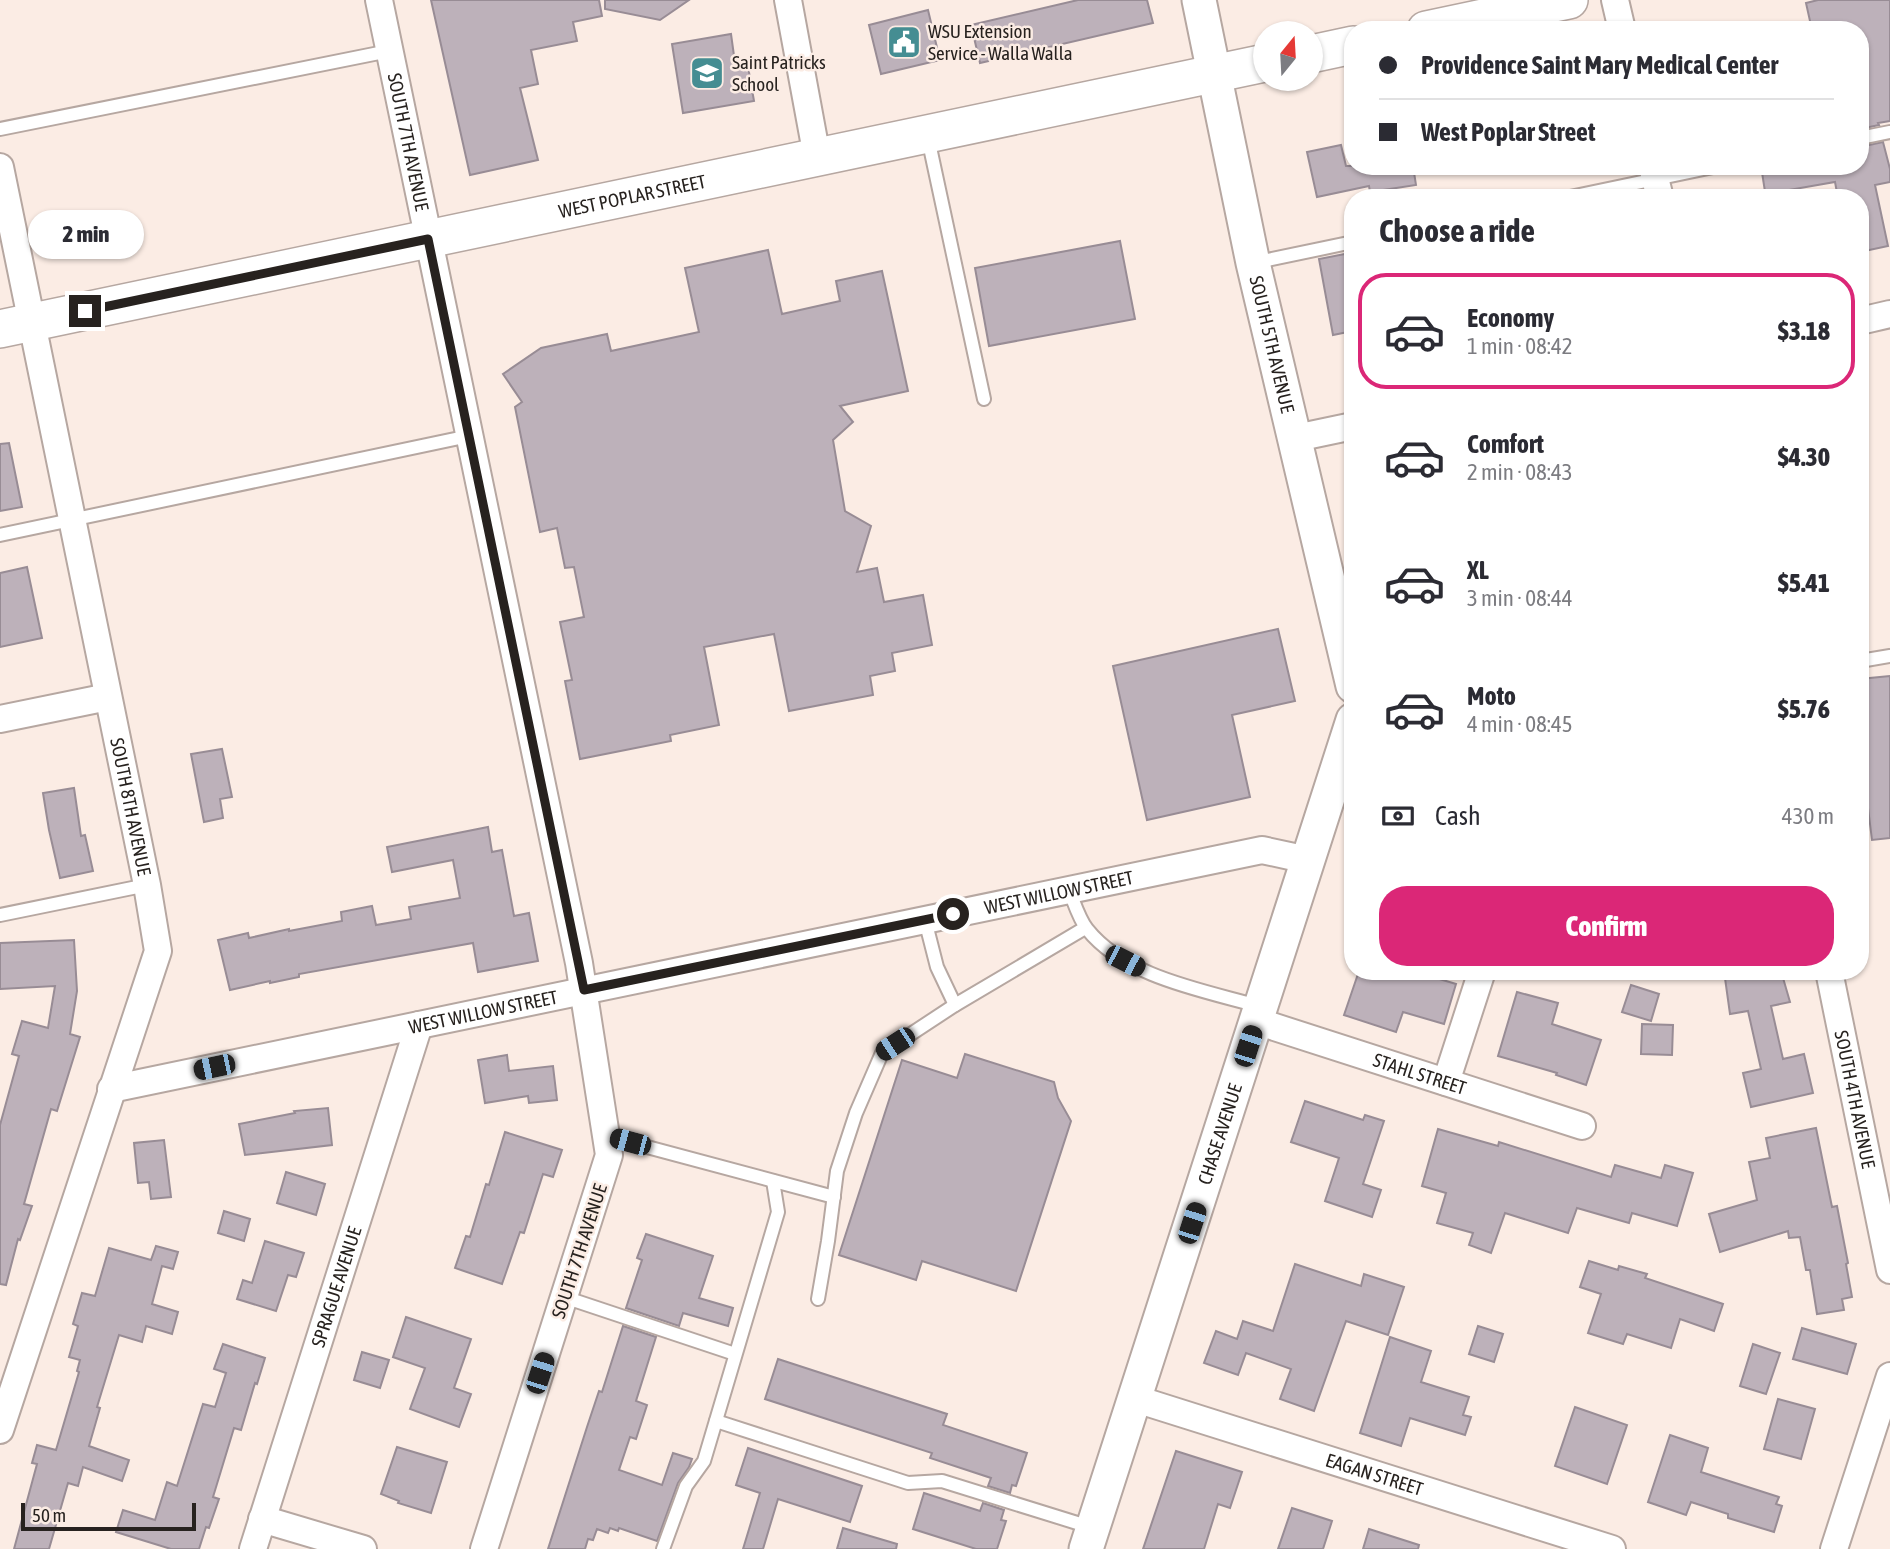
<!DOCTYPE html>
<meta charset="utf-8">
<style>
:root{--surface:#fff;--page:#f2f2f3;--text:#2b2b33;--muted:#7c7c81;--line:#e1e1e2;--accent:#db2777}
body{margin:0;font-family:"Asap Condensed",sans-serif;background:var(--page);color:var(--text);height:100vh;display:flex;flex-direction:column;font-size:26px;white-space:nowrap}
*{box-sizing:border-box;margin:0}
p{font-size:23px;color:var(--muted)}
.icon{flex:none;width:38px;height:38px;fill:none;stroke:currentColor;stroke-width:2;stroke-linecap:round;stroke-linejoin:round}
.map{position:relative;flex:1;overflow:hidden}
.panel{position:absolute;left:1344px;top:189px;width:525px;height:791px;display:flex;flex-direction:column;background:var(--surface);border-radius:28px;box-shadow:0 2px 5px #0004}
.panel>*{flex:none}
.guide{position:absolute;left:1344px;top:21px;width:525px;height:154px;border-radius:28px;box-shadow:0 2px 5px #0004;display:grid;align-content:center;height:154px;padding:0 35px;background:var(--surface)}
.needle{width:46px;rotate:18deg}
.fabs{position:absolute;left:1253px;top:21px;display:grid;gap:14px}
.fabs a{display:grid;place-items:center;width:70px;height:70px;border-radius:50%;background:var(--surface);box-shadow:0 2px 5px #0004;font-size:35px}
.scale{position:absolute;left:21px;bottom:18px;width:175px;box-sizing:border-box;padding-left:7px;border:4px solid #27221f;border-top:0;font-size:19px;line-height:24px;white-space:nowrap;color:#27221f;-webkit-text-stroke:5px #fbece4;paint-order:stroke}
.end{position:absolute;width:32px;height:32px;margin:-16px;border:9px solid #27221f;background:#fff;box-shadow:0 0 0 4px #fff}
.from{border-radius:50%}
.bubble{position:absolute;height:49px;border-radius:24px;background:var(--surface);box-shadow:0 2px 5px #0004;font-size:23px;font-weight:800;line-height:49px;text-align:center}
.car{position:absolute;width:21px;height:42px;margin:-21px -10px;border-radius:9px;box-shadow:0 0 5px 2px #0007;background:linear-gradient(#222 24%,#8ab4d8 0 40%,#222 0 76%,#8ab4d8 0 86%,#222 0)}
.guide b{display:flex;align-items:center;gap:24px;height:66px;font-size:26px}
.guide b+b{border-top:2px solid var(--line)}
.guide i{width:18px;height:18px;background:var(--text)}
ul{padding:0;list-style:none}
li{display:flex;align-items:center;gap:21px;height:116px;margin:0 14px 10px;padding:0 21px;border:4px solid transparent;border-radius:28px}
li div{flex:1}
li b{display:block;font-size:26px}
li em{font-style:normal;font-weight:800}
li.selected{border-color:var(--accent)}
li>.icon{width:63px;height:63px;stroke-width:1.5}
h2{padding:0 35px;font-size:32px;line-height:84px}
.pay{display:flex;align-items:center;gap:18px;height:77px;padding:0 35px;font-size:26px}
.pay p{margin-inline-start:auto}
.button{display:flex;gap:14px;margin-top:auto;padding:14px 35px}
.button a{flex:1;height:80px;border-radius:28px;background:var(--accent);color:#fff;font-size:28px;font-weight:800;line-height:80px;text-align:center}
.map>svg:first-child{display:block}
.building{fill:#bdb1ba;stroke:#988c95;stroke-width:2}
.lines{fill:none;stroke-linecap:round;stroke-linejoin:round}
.service-casing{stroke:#b6a7a1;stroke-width:16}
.minor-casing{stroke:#b6a7a1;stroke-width:30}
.tertiary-casing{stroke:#b6a7a1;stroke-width:37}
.secondary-casing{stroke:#b6a7a1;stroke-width:40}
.service{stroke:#fff;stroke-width:12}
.minor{stroke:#fff;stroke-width:26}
.tertiary{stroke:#fff;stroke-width:33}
.secondary{stroke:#fff;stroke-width:37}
.route{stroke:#27221f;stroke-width:9}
.labels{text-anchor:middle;stroke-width:5;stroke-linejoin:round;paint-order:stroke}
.poi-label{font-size:19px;fill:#27221f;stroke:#fbece4;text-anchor:start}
.street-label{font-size:19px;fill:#27221f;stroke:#fbece4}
</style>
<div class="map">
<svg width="1890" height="1549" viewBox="0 0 1890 1549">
<rect width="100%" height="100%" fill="#fbece4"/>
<!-- building -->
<g class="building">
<polygon points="431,0 599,0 602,16 573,22 577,41 531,50 538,84 520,88 538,160 470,175"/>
<polygon points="605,0 689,0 660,20 605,9"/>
<polygon points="1078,0 1147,0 1153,23 980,63 971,25"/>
<polygon points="1818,0 1890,0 1890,121 1878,123 1879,125 1860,129 1860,30 1812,30 1806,3"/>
<polygon points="928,10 940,60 881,74 869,25"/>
<polygon points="731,34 735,63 747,61 754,101 683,113 672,44"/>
<polygon points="1883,142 1890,169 1890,182 1875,185 1888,246 1860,252 1860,198 1838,198 1835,182 1783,191 1784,198 1766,198 1761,166 1860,166 1860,147"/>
<polygon points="1341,145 1346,166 1413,166 1416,185 1370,192 1369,186 1317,197 1307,152"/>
<polygon points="1120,241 1135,319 989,346 975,268"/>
<polygon points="768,250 782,314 840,301 836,281 882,271 908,391 840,406 853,422 833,440 845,511 871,526 857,572 877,568 884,602 923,595 932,645 892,653 895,671 870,676 873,695 789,711 774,634 704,647 719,725 670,735 671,741 580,759 565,681 572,680 560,622 584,617 574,567 565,568 557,528 540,532 515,407 522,402 503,374 541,348 607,334 611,351 699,332 685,268"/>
<polygon points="1350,253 1353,266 1353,331 1333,335 1319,259"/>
<polygon points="9,443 22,507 0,511 0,444"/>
<polygon points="27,567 42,638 0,647 0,573"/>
<polygon points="1278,629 1295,701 1232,715 1250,797 1147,820 1113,666"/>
<polygon points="1890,676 1890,838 1872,840 1864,776 1860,777 1860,679"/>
<polygon points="222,749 232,797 220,799 223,818 204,822 191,754"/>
<polygon points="74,788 81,836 85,835 93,871 60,878 49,830 43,793"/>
<polygon points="488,827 492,852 502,850 514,916 529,913 538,961 478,972 473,943 299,974 299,977 270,983 270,981 230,990 218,940 248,933 249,938 289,929 289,931 342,921 341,912 372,906 376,925 411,919 409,907 460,898 453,860 392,872 387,847"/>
<polygon points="74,940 77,991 70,1034 80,1037 57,1111 51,1109 24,1204 32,1206 20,1240 18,1239 6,1285 0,1284 0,1125 19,1056 12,1054 22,1021 48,1028 55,986 0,989 0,943"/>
<polygon points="1359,971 1413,971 1456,984 1444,1024 1403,1012 1396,1032 1344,1015"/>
<polygon points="1724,971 1781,971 1790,1002 1771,1006 1783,1059 1804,1054 1813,1093 1751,1107 1743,1073 1761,1069 1748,1011 1730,1014"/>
<polygon points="1631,985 1659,994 1651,1021 1622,1012"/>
<polygon points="1517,992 1558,1003 1552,1024 1601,1040 1586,1085 1556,1075 1557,1073 1498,1056"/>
<polygon points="1642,1024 1673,1025 1672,1055 1641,1054"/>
<polygon points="965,1054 1054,1082 1058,1098 1071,1121 1016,1291 922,1261 916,1280 839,1255 902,1060 957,1078"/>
<polygon points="507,1055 509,1071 553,1066 557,1100 529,1103 528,1096 485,1103 478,1060"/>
<polygon points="1305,1101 1363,1120 1365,1115 1384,1121 1363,1184 1381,1190 1372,1217 1325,1201 1339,1158 1291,1142"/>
<polygon points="328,1108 332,1145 245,1155 239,1124 295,1113 294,1111"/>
<polygon points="1816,1128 1832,1207 1837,1206 1848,1263 1846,1264 1852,1297 1842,1299 1844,1310 1817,1314 1810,1270 1806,1270 1800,1237 1789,1238 1788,1231 1720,1252 1709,1214 1757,1200 1749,1162 1770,1158 1766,1138"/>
<polygon points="1438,1129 1498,1146 1499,1142 1611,1177 1615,1165 1661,1178 1665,1165 1693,1173 1677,1226 1632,1213 1629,1223 1577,1208 1568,1233 1505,1213 1491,1253 1469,1245 1473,1233 1437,1223 1446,1193 1422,1186"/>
<polygon points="505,1132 562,1150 553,1177 543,1174 524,1233 520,1232 502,1284 455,1268 466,1236 470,1237 486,1184 489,1185"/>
<polygon points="164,1140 171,1197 151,1199 149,1182 138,1183 134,1143"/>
<polygon points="286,1172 325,1184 316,1215 277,1203"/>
<polygon points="224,1211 250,1219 244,1241 218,1233"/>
<polygon points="646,1234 713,1256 699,1298 733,1308 728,1326 683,1313 679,1326 626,1308 642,1260 637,1258"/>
<polygon points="265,1241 304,1253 296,1277 288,1275 276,1311 237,1299 243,1280 252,1283"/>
<polygon points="156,1246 178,1252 173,1269 162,1266 152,1304 178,1312 172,1334 146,1326 142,1342 119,1335 97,1407 100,1408 89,1446 129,1460 122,1481 83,1467 78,1486 68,1483 49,1549 14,1549 37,1464 32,1463 37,1445 56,1450 79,1372 77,1371 80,1360 69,1357 78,1326 73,1324 82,1293 95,1296 109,1248 151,1260"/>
<polygon points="1589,1261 1618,1270 1619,1266 1647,1274 1645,1278 1723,1304 1714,1331 1680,1319 1671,1348 1627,1334 1623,1344 1588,1333 1601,1294 1580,1287"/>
<polygon points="1295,1264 1361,1286 1364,1274 1404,1287 1388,1335 1346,1321 1314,1411 1280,1399 1291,1369 1246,1353 1238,1375 1204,1363 1216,1331 1237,1339 1243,1321 1273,1331"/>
<polygon points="406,1317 471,1339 454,1388 471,1394 459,1427 410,1409 425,1368 393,1357"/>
<polygon points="623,1326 656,1337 636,1401 647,1405 636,1439 630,1437 619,1470 662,1485 673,1453 692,1459 689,1467 678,1483 657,1541 619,1528 618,1531 610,1528 608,1533 597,1529 593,1540 588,1539 585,1549 548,1549 587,1427 599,1391 602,1392"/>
<polygon points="1478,1326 1503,1334 1494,1362 1469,1354"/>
<polygon points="1802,1328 1856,1344 1847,1374 1793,1359"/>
<polygon points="1390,1337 1431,1351 1421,1382 1469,1397 1463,1415 1471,1417 1465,1435 1410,1418 1401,1446 1360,1433"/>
<polygon points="223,1344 265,1358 257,1384 255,1383 241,1430 234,1428 213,1497 219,1499 209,1528 206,1527 199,1549 171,1549 116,1532 123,1510 155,1520 167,1482 177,1486 203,1404 215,1407 226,1373 214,1369"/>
<polygon points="1753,1344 1780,1353 1766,1394 1740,1386"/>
<polygon points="362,1352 389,1360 380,1388 354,1380"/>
<polygon points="778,1359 947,1414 943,1425 1027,1453 1016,1486 1012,1485 1010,1493 988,1486 991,1478 930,1458 932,1453 765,1399"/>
<polygon points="1778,1399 1815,1409 1801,1459 1764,1449"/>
<polygon points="1575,1407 1627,1425 1607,1484 1555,1466"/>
<polygon points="1670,1435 1708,1448 1701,1472 1779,1497 1776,1504 1782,1506 1774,1532 1728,1518 1728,1514 1691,1502 1686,1515 1648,1502"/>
<polygon points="397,1447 447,1462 431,1513 398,1503 399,1501 381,1494"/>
<polygon points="748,1448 862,1486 850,1522 778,1499 763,1549 743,1549 760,1493 736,1485"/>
<polygon points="1176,1451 1242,1472 1230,1508 1218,1504 1204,1549 1143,1549"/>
<polygon points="924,1493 980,1511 983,1503 1004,1510 1001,1520 1006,1521 997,1549 976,1549 913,1529"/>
<polygon points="1292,1508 1332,1521 1323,1549 1278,1549"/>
<polygon points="843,1528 897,1544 896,1549 837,1549"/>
<polygon points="1369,1529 1419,1545 1418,1549 1363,1549"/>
</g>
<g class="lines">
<!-- service casing -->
<g class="service-casing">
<g id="service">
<polyline points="0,129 389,51"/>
<polyline points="928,138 984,399"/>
<polyline points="1860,138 1890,132"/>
<polyline points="1565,198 1718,166"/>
<polyline points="1253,263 1353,242"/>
<polyline points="0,535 469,436"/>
<polyline points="1860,661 1890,656"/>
<path d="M 1069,890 C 1074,902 1079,919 1087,929 C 1125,977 1202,990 1258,1006"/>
<polyline points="0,915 147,885"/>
<polyline points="925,920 937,967 955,1005"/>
<polyline points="606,1136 834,1197"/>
<polyline points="564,1297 735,1354"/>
<polyline points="818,1299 828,1241 837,1171 856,1113 882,1053 955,1005 1085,928"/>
<polyline points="716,1421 908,1483 942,1481 1090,1527"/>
<polyline points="663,1549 686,1486 704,1461 778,1212 773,1181"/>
</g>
</g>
<!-- minor casing -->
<g class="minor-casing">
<g id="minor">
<path id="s1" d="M 379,0 L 579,963 L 609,1155 L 484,1549"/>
<polyline points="788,0 817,157"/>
<polyline points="1615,0 1622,30"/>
<polyline points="1652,166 1660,198"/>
<path id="s2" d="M 0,167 L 147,885 L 158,951 L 0,1430"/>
<polyline points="1860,321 1890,314"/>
<polyline points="1296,438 1353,426"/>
<polyline points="0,719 108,697"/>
<path id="s3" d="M 1829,971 L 1890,1270"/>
<path id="s4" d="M 1256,1021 L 1582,1126"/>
<polyline points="1446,1082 1482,971"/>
<path id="s5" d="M 111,1089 L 1262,850 L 1308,860"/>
<path id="s6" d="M 1136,1399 L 1612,1549"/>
<polyline points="262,1519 363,1549"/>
<path id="s7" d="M 253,1549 L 419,1025"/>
<polyline points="1834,1549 1890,1376"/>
</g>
</g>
<!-- tertiary casing -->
<g class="tertiary-casing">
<g id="tertiary">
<path id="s8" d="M 1199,0 L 1253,263 L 1353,686"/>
<path id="s9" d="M 1086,1549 L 1353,720"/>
</g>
</g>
<!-- secondary casing -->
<g class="secondary-casing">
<g id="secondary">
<polyline points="1426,30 1569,0"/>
<polyline points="1311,54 1353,45"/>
<path id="s10" d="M 0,329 L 1265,63"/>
</g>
</g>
<!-- service -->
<use href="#service" class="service"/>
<!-- minor -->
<use href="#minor" class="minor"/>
<!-- tertiary -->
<use href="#tertiary" class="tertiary"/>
<!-- secondary -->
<use href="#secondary" class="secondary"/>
</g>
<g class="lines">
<!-- route -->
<polyline class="route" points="85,311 428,239 584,990 953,914"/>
</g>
<!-- icons -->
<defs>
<g id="civic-square" transform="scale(1.75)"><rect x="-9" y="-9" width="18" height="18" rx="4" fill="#458d92" stroke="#fbece4"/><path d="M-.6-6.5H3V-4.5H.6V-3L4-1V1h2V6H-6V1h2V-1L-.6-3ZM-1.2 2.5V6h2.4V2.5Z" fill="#fff"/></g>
<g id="school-square" transform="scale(1.75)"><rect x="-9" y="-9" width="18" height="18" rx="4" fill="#458d92" stroke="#fbece4"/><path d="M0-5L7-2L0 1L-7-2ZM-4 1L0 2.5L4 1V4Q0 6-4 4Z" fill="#fff"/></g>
</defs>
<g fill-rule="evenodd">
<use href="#civic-square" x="904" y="42"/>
<use href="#school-square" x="707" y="73"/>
</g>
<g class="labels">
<!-- poi labels -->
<g class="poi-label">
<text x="928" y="38">WSU Extension<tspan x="928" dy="22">Service - Walla Walla</tspan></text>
<text x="732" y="69">Saint Patricks<tspan x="732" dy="22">School</tspan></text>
</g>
<!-- street labels -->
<g class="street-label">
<text dy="7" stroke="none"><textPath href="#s1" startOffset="145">SOUTH 7TH AVENUE</textPath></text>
<text dy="7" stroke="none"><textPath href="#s10" startOffset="646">WEST POPLAR STREET</textPath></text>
<text dy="7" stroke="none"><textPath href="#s8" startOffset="352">SOUTH 5TH AVENUE</textPath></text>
<text dy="7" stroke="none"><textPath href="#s2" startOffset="653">SOUTH 8TH AVENUE</textPath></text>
<text dy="7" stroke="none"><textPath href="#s5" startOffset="968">WEST WILLOW STREET</textPath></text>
<text dy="7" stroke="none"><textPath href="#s5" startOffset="380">WEST WILLOW STREET</textPath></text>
<text dy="7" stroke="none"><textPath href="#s4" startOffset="172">STAHL STREET</textPath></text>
<text dy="7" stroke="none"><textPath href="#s3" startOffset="131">SOUTH 4TH AVENUE</textPath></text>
<text dy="7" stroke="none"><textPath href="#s9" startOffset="436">CHASE AVENUE</textPath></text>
<text transform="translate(579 1251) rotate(-72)" y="7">SOUTH 7TH AVENUE</text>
<text dy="7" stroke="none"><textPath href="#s7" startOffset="275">SPRAGUE AVENUE</textPath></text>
<text dy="7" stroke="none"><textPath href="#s6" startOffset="250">EAGAN STREET</textPath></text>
</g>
</g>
</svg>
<div class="fabs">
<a><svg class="needle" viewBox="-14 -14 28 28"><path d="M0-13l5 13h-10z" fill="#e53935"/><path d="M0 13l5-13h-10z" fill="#7c7c81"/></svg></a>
</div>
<div class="scale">50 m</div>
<i class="end from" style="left:953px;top:914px"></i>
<i class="end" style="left:85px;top:311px"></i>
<div class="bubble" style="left:28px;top:210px;width:116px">2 min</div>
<i class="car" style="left:1125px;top:961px;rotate:117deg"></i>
<i class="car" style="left:895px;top:1044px;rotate:237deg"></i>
<i class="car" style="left:1248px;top:1046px;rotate:18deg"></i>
<i class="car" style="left:214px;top:1067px;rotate:258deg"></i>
<i class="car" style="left:630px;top:1142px;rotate:285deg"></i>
<i class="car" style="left:1192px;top:1223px;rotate:18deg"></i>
<i class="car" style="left:540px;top:1373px;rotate:18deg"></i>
<div class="guide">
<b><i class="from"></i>Providence Saint Mary Medical Center</b>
<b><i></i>West Poplar Street</b>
</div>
<section class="panel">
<h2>Choose a ride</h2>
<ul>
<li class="selected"><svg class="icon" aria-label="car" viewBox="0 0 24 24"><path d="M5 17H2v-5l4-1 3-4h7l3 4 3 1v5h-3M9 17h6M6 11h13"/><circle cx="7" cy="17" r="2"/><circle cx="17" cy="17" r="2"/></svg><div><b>Economy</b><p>1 min · 08:42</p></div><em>$3.18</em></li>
<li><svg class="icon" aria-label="car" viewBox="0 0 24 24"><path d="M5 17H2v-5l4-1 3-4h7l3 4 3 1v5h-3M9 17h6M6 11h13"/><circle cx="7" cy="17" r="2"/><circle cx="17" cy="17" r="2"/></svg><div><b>Comfort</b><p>2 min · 08:43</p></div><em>$4.30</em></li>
<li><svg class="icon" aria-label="car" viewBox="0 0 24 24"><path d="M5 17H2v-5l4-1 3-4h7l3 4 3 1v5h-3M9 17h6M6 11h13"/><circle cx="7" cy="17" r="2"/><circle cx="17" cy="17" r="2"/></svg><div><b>XL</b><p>3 min · 08:44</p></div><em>$5.41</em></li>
<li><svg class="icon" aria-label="car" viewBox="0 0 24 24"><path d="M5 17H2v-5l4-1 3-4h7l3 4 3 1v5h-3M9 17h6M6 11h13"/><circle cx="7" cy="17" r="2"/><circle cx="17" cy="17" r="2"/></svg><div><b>Moto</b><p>4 min · 08:45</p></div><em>$5.76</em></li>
</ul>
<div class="pay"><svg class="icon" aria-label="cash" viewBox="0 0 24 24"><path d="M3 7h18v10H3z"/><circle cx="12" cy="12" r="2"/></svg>Cash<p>430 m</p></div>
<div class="button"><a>Confirm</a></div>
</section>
</div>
